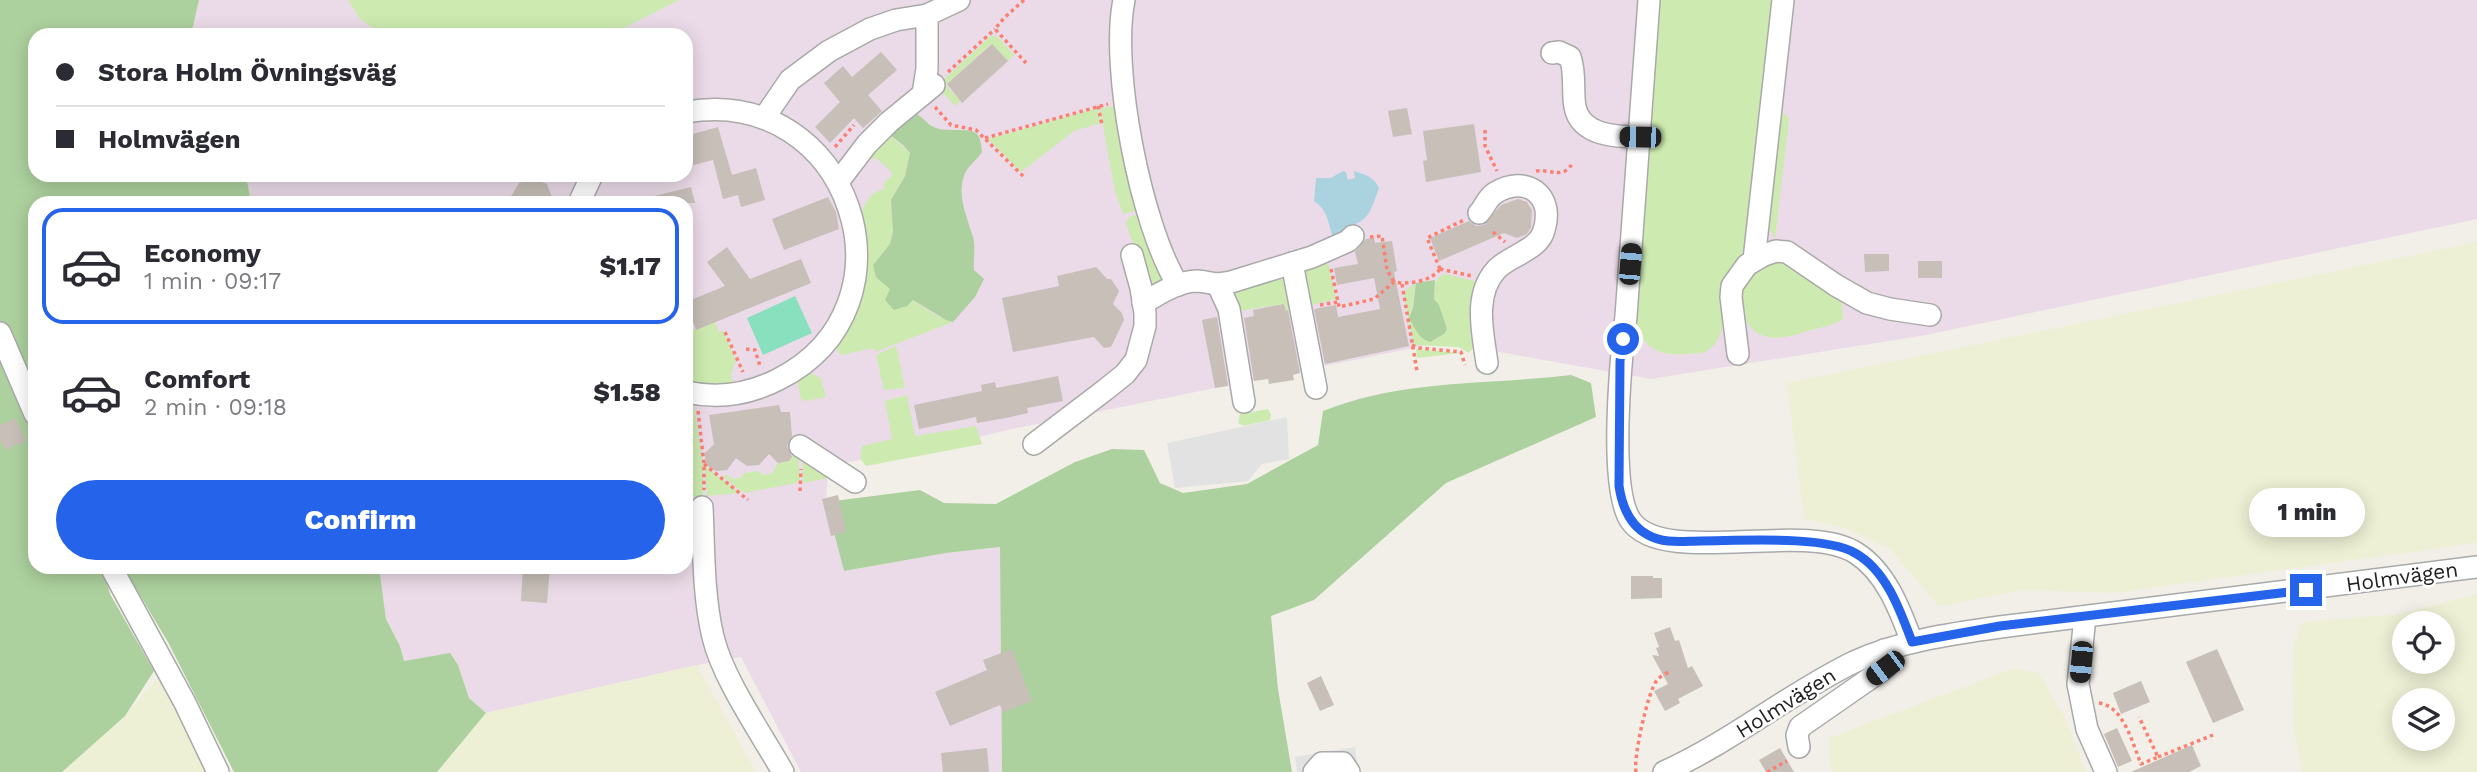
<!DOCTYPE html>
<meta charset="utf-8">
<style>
:root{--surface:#fff;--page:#f2f2f3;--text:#2b2b33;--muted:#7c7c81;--line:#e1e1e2;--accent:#2563eb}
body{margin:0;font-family:"Work Sans",sans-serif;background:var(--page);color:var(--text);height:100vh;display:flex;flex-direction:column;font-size:26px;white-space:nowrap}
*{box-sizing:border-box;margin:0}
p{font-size:23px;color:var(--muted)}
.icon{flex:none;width:38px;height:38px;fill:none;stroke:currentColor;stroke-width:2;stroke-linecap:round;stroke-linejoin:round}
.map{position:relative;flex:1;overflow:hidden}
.panel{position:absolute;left:28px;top:196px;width:665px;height:378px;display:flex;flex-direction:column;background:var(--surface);border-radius:21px;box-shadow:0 4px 18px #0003}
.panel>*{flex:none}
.hud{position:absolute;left:28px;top:28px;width:665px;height:154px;border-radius:21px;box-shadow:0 4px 18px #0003;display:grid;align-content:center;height:154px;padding:0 28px;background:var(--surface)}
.tools{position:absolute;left:2392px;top:611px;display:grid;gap:14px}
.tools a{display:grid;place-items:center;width:63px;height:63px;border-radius:50%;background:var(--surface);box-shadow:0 4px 18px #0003;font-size:35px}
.end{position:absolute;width:32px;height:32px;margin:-16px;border:9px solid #2563eb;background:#fff;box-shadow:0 0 0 4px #fff}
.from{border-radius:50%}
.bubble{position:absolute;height:49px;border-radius:24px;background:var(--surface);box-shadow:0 4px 18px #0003;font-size:23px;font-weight:800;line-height:49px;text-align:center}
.car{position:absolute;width:21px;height:42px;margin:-21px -10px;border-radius:9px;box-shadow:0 0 5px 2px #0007;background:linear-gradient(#222 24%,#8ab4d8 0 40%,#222 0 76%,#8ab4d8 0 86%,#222 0)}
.hud b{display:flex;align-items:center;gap:24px;height:66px;font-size:26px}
.hud b+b{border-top:2px solid var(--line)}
.hud i{width:18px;height:18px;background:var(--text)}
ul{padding:12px 0 0;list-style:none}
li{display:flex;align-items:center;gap:21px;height:116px;margin:0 14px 10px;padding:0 14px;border:4px solid transparent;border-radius:21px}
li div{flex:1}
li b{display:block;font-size:26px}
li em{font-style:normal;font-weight:800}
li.on{border-color:var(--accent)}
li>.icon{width:63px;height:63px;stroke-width:1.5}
.button{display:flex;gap:14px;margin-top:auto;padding:14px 28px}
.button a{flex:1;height:80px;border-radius:42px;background:var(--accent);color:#fff;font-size:28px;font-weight:800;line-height:80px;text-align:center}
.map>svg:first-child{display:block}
.industrial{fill:#ebdbe8}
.farmland{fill:#eef0d5;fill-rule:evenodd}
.grass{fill:#cdebb0}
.forest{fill:#add19e}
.pitch{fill:#88e0be}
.parking{fill:#e2e2e2}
.water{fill:#aad3df}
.building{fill:#c7bfb8}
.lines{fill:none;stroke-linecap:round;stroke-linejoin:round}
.minor-casing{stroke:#a9a9a9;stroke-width:24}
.path{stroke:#fa8072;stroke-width:3.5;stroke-dasharray:3.5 3.5;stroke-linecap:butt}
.minor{stroke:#fff;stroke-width:21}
.route{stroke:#2563eb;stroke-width:9}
.labels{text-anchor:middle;stroke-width:5;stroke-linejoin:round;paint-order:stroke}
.street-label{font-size:21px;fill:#222;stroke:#fff}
</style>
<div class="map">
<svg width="2477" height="772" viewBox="0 0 2477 772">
<rect width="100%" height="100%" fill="#f2efe9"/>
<!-- industrial -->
<polygon class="industrial" points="199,0 2477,0 2477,219 1926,335 1651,379 1443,342 1012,429 921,451 828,465 826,502 844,571 946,553 1001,547 1002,772 801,772 741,657 697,665 486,713 469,698 458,665 404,661 400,646 386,619 379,567 686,567 686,203 257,203 250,197 246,175 686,175 686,35 191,35"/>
<!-- farmland -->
<g class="farmland">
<polygon points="2477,242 2477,543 2113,593 2021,590 1939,607 1890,549 1842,527 1804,519 1787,383"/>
<path d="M 2477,594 L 2477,772 L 2302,772 L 2294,733 L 2292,677 L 2294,644 L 2302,622 L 2401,614 ZM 2404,623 L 2443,623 L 2443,662 L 2404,662 ZM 2404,700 L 2443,700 L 2443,738 L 2404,738 Z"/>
<polygon points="697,665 756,772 437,772 486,713"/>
<polygon points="2015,668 2039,673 2065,718 2086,772 1833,772 1829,761 1829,738"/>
<polygon points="157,678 170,683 211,772 62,772 125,716"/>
</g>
<!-- grass -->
<g class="grass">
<polygon points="348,0 679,0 610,35 383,35 360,19"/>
<path d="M 1657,0 L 1776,0 L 1747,238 C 1745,245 1743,254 1739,259 C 1735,265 1729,270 1727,277 C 1722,300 1731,343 1702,353 C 1672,355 1653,359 1636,329 Z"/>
<polygon points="992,35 998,37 1014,55 1008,61 991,44 946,85 960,101 955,106 941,91 941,82"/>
<polygon points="1120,105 1140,210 1123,214 1115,191 1100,110 1102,108"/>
<polygon points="1097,108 1101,123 1074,131 1021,172 988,139"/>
<polygon points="1781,113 1784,113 1789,119 1775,239 1766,222"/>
<path d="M 886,132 L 910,153 L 905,176 L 891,200 L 893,232 L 890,244 L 873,265 C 894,284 926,315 953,322 L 875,352 L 874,348 L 841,355 L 835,347 L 865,248 L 862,223 L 863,207 L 872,194 L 885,188 L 883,184 L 892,175 L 891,171 L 876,158 L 864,161 Z"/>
<polygon points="1143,212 1168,277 1149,291 1126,223 1129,217"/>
<polygon points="1322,260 1329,266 1336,299 1308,306 1303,269"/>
<path d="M 1771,261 L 1785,261 L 1842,301 L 1843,319 C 1835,325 1822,327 1812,330 C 1797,334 1779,341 1764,336 C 1740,328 1734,294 1748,275 C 1752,269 1763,265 1771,261 Z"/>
<polygon points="1285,274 1301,332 1294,334 1289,311 1286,311 1284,304 1239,311 1227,288"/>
<path d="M 1445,274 L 1478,282 L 1474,346 L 1469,353 L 1458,347 L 1414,345 L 1412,338 L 1404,295 L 1406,290 L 1416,283 L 1411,315 L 1436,340 L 1447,329 L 1439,305 L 1434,300 C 1435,289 1433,277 1445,274 Z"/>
<polygon points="715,322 719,332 723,331 736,361 731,373 733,384 712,386 686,383 686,333"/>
<polygon points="896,346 905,388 884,390 876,355"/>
<polygon points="1416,349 1460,353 1417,358"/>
<polygon points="808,372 821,378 826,397 805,401 801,399 797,380"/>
<polygon points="907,395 915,436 976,426 982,444 866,466 860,458 862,446 892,439 885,401"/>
<polygon points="686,399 693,402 694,404 703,467 703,496 686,498"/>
<polygon points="1268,409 1271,415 1270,420 1244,426 1238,423 1240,414"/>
<polygon points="802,452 833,477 803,483"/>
<polygon points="795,454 798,456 800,478 797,483 744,493 722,476 727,475 733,479 740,478 744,473 759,471 763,475 772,473 778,463 789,461"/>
<polygon points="705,466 740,493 707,496"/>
</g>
<!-- forest -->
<g class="forest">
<polygon points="0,0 199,0 191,35 35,35 35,175 246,175 250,197 257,203 35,203 35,567 379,567 386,619 400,646 404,661 450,653 458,665 469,698 486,713 437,772 234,772 168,642 126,572 102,567 110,594 154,671 125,716 62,772 0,772"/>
<path d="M 913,113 C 923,115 926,125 936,128 C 947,132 966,128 974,132 C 981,135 981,146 982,152 C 977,160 969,165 965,173 C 956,195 967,217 973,237 C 976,248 973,259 974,270 L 984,279 L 975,297 L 953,322 L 946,320 L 913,300 L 907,306 L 894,310 L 885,300 L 890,289 L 876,277 L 873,265 L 890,244 L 893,232 L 891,200 L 905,176 L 910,153 L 903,145 L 886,132 Z"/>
<path d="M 1435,280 L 1434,299 L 1439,305 L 1447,329 L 1444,334 L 1430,342 C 1419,339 1414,327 1409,318 L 1413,308 L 1416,283 Z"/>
<path d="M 1571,375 L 1591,383 L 1596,417 L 1446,483 L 1314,600 L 1271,616 L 1278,689 L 1292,772 L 1002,772 L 1000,547 L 946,553 L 844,571 L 826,502 L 920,490 L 944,503 L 996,504 L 1075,462 L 1112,449 L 1144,450 L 1160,483 L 1183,493 L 1247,484 L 1318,445 L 1323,411 C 1402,379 1487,385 1571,375 Z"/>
</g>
<!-- pitch -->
<polygon class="pitch" points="795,296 812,333 763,355 747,318"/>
<!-- parking -->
<g class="parking">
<polygon points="1287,417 1289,459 1262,464 1248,481 1175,488 1167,443"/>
<polygon points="1355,747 1358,772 1297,772 1295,757"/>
</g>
<!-- water -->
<path class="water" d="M 1343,171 L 1346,172 L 1348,180 L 1355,178 L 1354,171 C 1363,174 1375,177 1379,188 C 1371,210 1370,221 1345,228 L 1345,233 L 1333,237 C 1328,223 1328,210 1314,201 L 1316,178 L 1331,178 Z"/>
<!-- building -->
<g class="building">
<polygon points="992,44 1008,61 962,103 947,84"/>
<polygon points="881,52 897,70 868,95 882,111 863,128 854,118 830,143 815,127 840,102 824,83 843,66 852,77"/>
<polygon points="1407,108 1412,134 1393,137 1388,111"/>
<polygon points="1474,124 1481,172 1426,182 1423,161 1427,160 1423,131"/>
<polygon points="718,127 732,175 756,168 765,200 741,207 738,195 723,199 713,160 686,167 686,136"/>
<polygon points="532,178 547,184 554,203 507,203 519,183"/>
<polygon points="691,187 695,203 647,203 647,198"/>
<polygon points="828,197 836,212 839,229 784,250 772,219"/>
<polygon points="1518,199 1527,202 1532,210 1531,227 1527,234 1517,238 1504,233 1439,261 1430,238 1469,221 1476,226 1484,225 1501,205"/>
<polygon points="1374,238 1375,243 1392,241 1397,271 1394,272 1409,346 1325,364 1314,309 1336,305 1338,317 1380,309 1374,278 1337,285 1334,268 1358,264 1355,252 1366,239"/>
<polygon points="727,247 750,279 801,259 811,283 696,330 686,302 725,286 707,262"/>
<polygon points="1864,254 1889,254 1889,271 1865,272"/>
<rect x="1918" y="261" width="24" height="17"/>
<polygon points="1096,267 1107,279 1111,279 1119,291 1113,304 1122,313 1124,320 1111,347 1104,348 1094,337 1013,352 1002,298 1059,286 1057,276"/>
<polygon points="1284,304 1286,311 1288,310 1300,373 1293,375 1294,380 1269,384 1268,379 1254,381 1244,318 1254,316 1253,310"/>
<polygon points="1217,317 1228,386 1215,388 1202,320"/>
<polygon points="1058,376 1063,401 1027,408 1028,413 1011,417 977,423 976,417 919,429 914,405 982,391 981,385 995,382 996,388"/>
<polygon points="779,405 781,412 790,412 792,436 787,446 792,457 789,461 778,463 769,454 759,465 747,466 736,458 727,470 716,471 706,465 705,453 714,444 709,415"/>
<polygon points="16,418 26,441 5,450 0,440 0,425"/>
<polygon points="838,495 846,532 831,536 822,499"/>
<polygon points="523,567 550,567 547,603 521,601"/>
<polygon points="1631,576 1653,576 1653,578 1662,578 1662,598 1631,599"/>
<polygon points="1670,627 1675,641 1679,640 1688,668 1692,666 1703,686 1678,699 1680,703 1665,711 1654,691 1668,684 1652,655 1659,656 1656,648 1659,647 1654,633"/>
<polygon points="1012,649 1032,701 1003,712 1000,705 950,726 935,692 987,670 983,660"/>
<polygon points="2217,649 2244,710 2213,723 2186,662"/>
<polygon points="1321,676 1334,705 1320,711 1307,683"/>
<polygon points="2141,681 2150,702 2121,714 2113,693"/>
<polygon points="2117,728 2132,761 2118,767 2104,734"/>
<polygon points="2192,745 2201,766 2189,772 2131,772"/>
<polygon points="987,748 989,772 943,772 941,753"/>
<polygon points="1780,748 1794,772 1766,772 1759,760"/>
</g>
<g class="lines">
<!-- minor casing -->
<g class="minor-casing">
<g id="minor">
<path d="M 1124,0 C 1110,68 1141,226 1178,285"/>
<path d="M 1649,0 L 1626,316 C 1621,357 1608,489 1631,521 C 1664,567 1804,520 1856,553 C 1886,572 1900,610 1912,642"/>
<path d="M 1552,53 L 1559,52 L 1570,57 C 1576,73 1572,90 1575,107 C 1581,136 1617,137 1640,137"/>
<polyline points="923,94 927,69 927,15"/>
<path d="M 686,112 C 850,84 924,305 779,379 C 750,394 718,399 686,392"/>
<polyline points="764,118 790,80 829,51 870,29 896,20 927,15 959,0"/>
<polyline points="838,182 867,144 889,122 934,85"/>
<polyline points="579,203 592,175"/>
<path d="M 1479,213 C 1485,207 1487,198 1495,193 C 1526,174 1555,195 1544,230 C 1541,243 1528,249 1518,255 C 1511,259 1501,264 1496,270 C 1473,295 1483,334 1487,363"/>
<polyline points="1754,260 1783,0"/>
<polyline points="1292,263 1316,388"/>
<polyline points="1218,285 1229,309 1244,402"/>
<path d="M 1143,303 C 1159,294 1178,281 1197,281 C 1211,282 1214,286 1231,282 L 1312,257 L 1348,241 L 1353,236"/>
<polyline points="0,333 35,414"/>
<polyline points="1738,354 1731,297 1732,286 1747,265 1764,255 1776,251 1787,252 1837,286 1867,303 1890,309 1930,315"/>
<polyline points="1034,444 1105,390 1125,374 1136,360 1145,326 1145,313 1141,288 1132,255"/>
<polyline points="800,446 855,482"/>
<path d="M 702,507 C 704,550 703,595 713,637 C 723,679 761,733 783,772"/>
<polyline points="111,567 185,703 218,772"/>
<polyline points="2085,617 2078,684 2087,729 2106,772"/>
<polyline points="1799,747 1797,735 1800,727 1885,668 1887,661 1884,650"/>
<polyline points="1314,772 1322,763 1343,763 1349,772"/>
<path d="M 1664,772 C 1731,742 1788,694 1854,662 C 1900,641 1950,634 2000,627 L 2477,567"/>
</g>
</g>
<!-- path -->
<g class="path">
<polyline points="1024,0 1004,18 995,29 1026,63"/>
<polyline points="948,72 995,29"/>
<polyline points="1098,106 1102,125"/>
<polyline points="935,107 951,125 976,130 1024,177"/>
<polyline points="1485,130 1485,146 1497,171"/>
<polyline points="985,138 1108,104"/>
<polyline points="835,147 854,125"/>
<path d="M 1536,171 C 1551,169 1564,180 1573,162"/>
<polyline points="1493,232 1505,242"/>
<polyline points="1370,237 1382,236 1387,270 1394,282"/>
<path d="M 1331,269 L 1339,307 L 1374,299 L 1394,282 C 1408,285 1432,281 1440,269"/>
<polyline points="1440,269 1427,238 1464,220"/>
<polyline points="1440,269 1472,276"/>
<polyline points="1402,284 1417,371"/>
<polyline points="1320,305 1338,302"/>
<polyline points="725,332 743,372"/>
<polyline points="1412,345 1419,348 1461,352 1465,365"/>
<polyline points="746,349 755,350 760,366"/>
<polyline points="698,411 704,464 704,490"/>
<polyline points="704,464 748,500"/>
<polyline points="800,491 801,469"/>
<path d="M 2099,703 C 2124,706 2133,745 2141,764 L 2158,757 L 2139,717"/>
<polyline points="2158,757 2213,735"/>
<path d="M 1636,772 C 1633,758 1648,691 1657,680 C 1660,676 1667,673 1671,671"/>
<polyline points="1767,772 1787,761"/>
</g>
<!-- minor -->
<use href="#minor" class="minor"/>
</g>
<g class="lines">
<!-- route -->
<path class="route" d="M 1623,339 L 1620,361 L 1619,486 C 1622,506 1629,525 1648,535 C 1664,544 1683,541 1701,541 C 1738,541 1824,535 1855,553 C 1886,570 1900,610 1912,642 L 2000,626 L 2306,590"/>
</g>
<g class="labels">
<!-- street labels -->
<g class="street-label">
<text transform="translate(2402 577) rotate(-8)" y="7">Holmvägen</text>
<text transform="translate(1786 703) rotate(-32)" y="7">Holmvägen</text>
</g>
</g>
</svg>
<div class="tools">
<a><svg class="icon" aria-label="locate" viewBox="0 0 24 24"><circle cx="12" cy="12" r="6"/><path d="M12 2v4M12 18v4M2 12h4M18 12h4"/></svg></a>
<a><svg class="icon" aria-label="layers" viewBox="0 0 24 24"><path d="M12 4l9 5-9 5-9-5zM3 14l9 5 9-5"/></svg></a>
</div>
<i class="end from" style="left:1623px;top:339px"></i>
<i class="end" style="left:2306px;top:590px"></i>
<div class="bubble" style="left:2249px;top:488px;width:116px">1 min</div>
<i class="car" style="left:1640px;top:137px;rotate:271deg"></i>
<i class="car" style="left:1630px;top:264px;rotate:5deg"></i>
<i class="car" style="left:2081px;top:662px;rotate:185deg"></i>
<i class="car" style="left:1885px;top:668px;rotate:233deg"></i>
<div class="hud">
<b><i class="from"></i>Stora Holm Övningsväg</b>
<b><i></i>Holmvägen</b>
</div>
<section class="panel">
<ul>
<li class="on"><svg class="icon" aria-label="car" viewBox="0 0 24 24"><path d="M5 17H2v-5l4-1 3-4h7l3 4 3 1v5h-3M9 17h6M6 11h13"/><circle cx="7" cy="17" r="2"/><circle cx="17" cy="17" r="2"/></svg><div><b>Economy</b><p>1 min · 09:17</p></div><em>$1.17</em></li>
<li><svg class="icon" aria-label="car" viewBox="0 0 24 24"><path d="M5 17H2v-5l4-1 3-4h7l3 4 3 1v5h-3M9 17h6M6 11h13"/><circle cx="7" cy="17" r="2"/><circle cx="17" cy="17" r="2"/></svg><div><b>Comfort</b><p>2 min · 09:18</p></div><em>$1.58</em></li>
</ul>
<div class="button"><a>Confirm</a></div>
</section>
</div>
